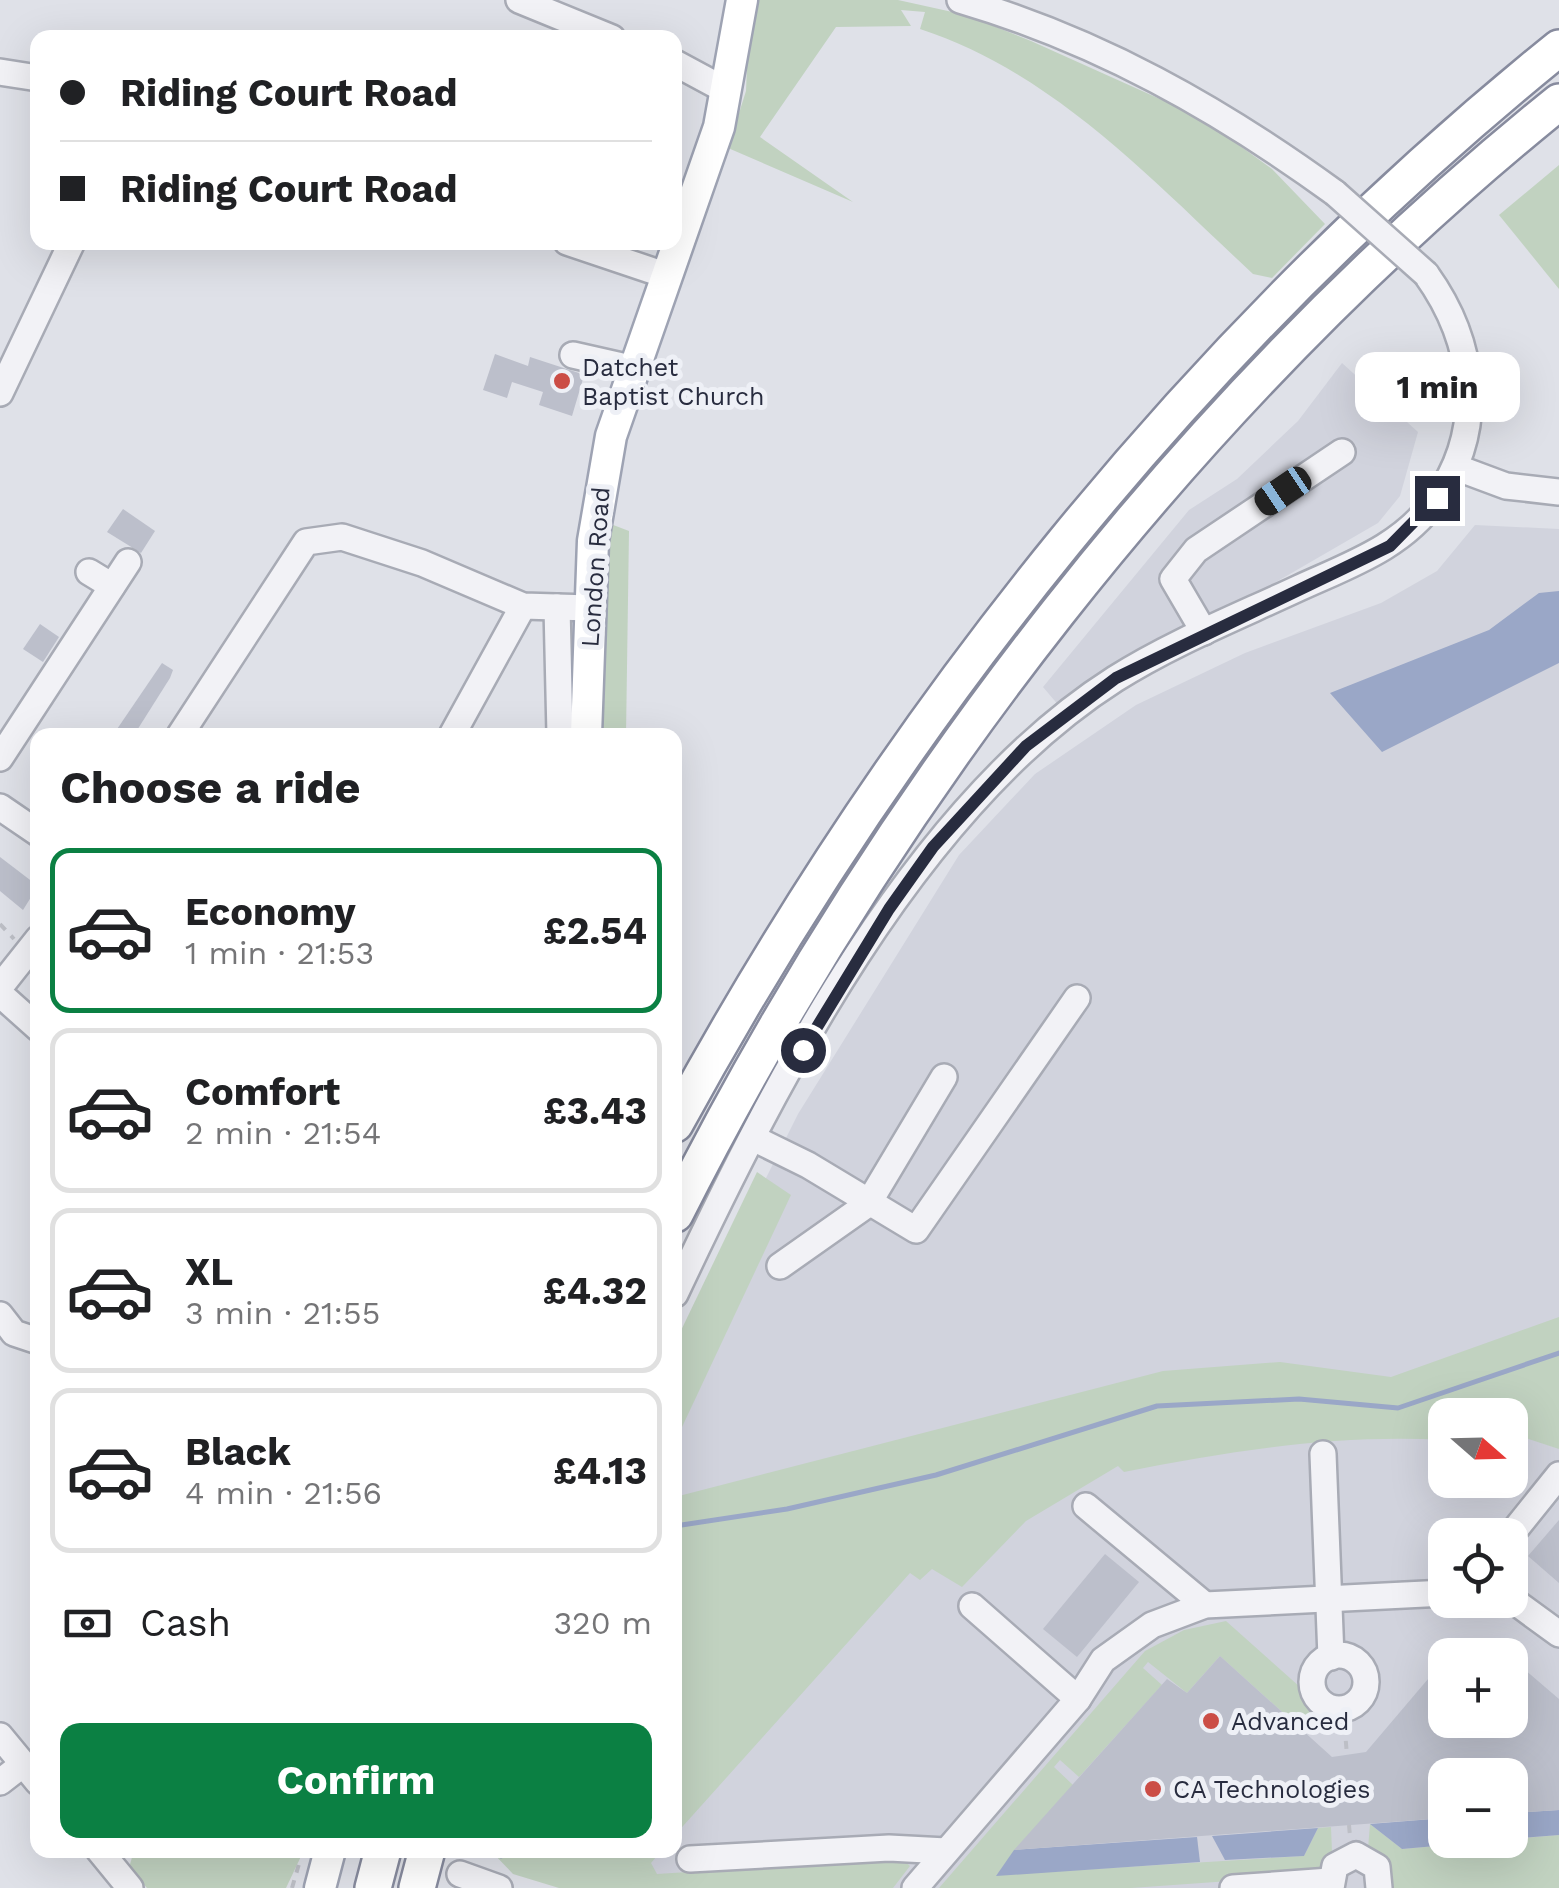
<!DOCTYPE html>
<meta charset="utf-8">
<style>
:root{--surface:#fff;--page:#f6f6f6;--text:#202124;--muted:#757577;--line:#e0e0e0;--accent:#0b8043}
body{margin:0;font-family:"Work Sans",sans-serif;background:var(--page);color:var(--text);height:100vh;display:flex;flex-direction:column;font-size:38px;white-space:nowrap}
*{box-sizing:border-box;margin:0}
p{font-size:32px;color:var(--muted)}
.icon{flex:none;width:55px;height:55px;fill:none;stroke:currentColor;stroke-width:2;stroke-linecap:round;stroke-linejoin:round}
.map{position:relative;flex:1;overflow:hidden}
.drawer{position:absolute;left:30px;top:728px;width:652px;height:1130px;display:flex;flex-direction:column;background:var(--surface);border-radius:20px;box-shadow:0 10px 40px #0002}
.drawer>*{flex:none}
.hud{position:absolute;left:30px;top:30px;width:652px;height:220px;border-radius:20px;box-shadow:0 10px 40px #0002;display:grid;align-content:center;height:220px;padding:0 30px;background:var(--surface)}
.needle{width:65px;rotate:110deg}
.controls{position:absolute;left:1428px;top:1398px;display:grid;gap:20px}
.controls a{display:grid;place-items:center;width:100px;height:100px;border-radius:20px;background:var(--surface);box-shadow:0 10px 40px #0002;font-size:50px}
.end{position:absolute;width:45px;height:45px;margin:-22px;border:12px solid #282c3f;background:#fff;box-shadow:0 0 0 5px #fff}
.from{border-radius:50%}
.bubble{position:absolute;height:70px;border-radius:20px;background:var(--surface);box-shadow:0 10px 40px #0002;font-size:32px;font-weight:700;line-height:70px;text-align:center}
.car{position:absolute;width:30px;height:60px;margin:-30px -15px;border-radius:12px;box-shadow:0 0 8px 2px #0007;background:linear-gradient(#222 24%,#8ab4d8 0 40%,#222 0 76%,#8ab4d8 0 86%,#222 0)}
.hud b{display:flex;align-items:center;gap:35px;height:95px;font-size:38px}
.hud b+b{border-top:2px solid var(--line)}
.hud i{width:25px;height:25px;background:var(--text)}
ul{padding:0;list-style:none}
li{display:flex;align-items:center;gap:30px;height:165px;margin:0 20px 15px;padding:0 10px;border:5px solid var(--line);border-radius:20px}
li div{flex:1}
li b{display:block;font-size:38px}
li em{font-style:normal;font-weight:700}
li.selected{border-color:var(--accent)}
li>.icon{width:90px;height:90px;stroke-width:1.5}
h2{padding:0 30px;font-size:45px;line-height:120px}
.pay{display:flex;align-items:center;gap:25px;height:110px;padding:0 30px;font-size:38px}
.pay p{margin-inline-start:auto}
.button{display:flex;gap:20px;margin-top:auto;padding:20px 30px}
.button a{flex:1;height:115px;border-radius:20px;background:var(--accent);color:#fff;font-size:40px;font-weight:700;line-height:115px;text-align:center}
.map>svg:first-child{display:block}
.built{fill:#d1d3dd;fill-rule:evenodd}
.green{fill:#c1d2c0}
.water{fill:#9aa7c7}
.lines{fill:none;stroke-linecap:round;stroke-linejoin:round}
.stream{stroke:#9aa7c7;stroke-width:5}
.building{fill:#bcbfcb}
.minor-casing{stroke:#a8abb5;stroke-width:30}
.major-casing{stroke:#9ea3b3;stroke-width:35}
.highway-casing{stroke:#878b9e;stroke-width:40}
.path{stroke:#bdbfc6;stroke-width:4;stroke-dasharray:8 8;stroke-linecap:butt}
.minor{stroke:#f2f2f6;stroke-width:25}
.major{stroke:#fff;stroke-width:30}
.highway{stroke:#fff;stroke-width:35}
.minor-bridge-casing{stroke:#a8abb5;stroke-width:30;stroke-linecap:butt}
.minor-bridge{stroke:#f2f2f6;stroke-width:25}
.route{stroke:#282c3f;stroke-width:12}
.poi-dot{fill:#cb4d46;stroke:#eef0f6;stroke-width:4}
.labels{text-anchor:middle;stroke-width:10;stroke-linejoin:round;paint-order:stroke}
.poi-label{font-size:25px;fill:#282c3f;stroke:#eef0f6;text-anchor:start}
.street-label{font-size:25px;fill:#282c3f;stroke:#eef0f6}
</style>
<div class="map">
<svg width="1559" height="1888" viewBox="0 0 1559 1888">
<rect width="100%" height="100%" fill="#dfe1e8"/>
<!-- built -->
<g class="built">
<polygon points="1342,363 1418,432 1400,496 1378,523 1060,707 1043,687 1189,510 1237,479 1298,421"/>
<polygon points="1475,525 1559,529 1559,1345 675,1526 675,1360 798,1114 959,855 1035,774 1136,705 1245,653 1381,603 1437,571"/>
<path d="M 1559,1372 L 1559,1888 L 581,1888 L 595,1850 L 675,1850 L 675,1643 L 1097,1452 ZM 1445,1415 L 1510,1415 L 1510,1480 L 1445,1480 ZM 1445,1535 L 1510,1535 L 1510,1600 L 1445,1600 ZM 1445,1655 L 1510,1655 L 1510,1720 L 1445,1720 ZM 1445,1775 L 1510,1775 L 1510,1840 L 1445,1840 Z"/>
</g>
<!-- green -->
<g class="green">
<path d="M 758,0 L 898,0 L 966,15 L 1031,41 L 1200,117 L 1272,169 L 1325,224 L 1272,278 L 1253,274 C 1153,181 1053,72 920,29 L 925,12 L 901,10 L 911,26 L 836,27 L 760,137 L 853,202 L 728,148 L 746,91 L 749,17 Z"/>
<polygon points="1559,165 1559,289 1499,215"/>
<polygon points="608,523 629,531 626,735 602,735"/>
<polygon points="757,1172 791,1195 675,1442 675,1343"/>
<path d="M 1559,1317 L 1559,1449 L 1510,1433 L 1510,1415 L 1445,1415 L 1445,1440 C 1336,1434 1231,1451 1124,1472 L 1118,1466 L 1026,1521 L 962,1587 L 932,1569 L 920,1580 L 910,1573 L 675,1835 L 675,1497 L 1163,1371 L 1280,1362 L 1391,1377 Z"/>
<polygon points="1226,1621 1300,1687 1314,1710 1302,1730 1220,1656 1187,1693 1148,1662 1143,1668 1162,1685 1079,1777 1060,1760 1054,1767 1073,1785 997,1875 1304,1856 1318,1828 1331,1827 1332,1852 1315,1875 1131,1888 939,1888 1145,1651 1184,1630"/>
<polygon points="1370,1824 1402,1849 1559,1835 1559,1888 1393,1888 1385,1863 1368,1849"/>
<polygon points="134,1850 304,1850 286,1888 147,1888 129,1868"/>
<polygon points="490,1850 662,1850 651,1863 657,1874 901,1858 910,1866 893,1888 559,1888 513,1874"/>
</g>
<!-- water -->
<g class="water">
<polygon points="1559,591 1559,663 1382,752 1330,693 1489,630 1539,593"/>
<polygon points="1559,1810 1559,1835 1510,1839 1510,1813"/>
<polygon points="1445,1818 1445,1840 1480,1842 1402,1849 1370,1824"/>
<polygon points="1318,1828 1304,1856 1225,1860 1212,1836"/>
<polygon points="1197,1837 1200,1862 996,1876 1014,1850"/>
</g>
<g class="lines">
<!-- stream -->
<g class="stream">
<polyline points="675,1526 787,1509 936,1475 1157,1406 1299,1399 1398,1408 1559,1353"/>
<polyline points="501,1856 502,1850"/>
</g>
</g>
<!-- building -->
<g class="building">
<polygon points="495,354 528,366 530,357 579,373 583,379 572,416 539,405 543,392 512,382 507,398 483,390"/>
<polygon points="123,509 155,531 141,553 107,532"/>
<polygon points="40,624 59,637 43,662 23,649"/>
<polygon points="162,663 173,670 170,678 134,735 113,735"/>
<polygon points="0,857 38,886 23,910 0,891"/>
<polygon points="1559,1520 1559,1583 1528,1556"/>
<polygon points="1105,1554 1139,1582 1077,1657 1043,1629"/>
<polygon points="1220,1656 1332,1757 1366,1752 1445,1659 1445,1720 1510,1720 1510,1657 1559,1699 1559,1810 1510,1813 1510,1775 1445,1775 1445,1818 1014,1850 1167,1679 1187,1693"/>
</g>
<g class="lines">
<!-- minor casing -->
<g class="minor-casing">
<g id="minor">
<polyline points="519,0 612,38"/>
<path d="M 960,0 C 1099,41 1218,108 1335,193"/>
<polyline points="675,63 727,91"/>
<polyline points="0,72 38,78"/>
<polyline points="567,242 668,276"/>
<polyline points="573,355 635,369"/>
<polyline points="0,393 72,242"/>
<polyline points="1455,467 1506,486 1559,492"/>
<polyline points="89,572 112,586"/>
<polyline points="557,607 560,735"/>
<polyline points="1204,632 1173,579 1196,550 1342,452"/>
<polyline points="180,735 306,542 342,537 422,563 523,606 590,608"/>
<polyline points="452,735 523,606"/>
<polyline points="0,758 128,562"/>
<polyline points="0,807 38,833"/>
<polyline points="0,987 38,939"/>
<polyline points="0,994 38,1028"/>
<polyline points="753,1138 808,1165 916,1230 1077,998"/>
<polyline points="780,1266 868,1204 944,1077"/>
<path d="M 675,1294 C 775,1082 914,807 1115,679 C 1172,643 1237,617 1299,588 C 1349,565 1403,547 1436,499 C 1487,428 1475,342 1426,274"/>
<polyline points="0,1315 14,1333 38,1341"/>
<polyline points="1323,1454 1331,1657"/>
<polyline points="1086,1506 1205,1605"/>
<polyline points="1510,1536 1559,1475"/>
<polyline points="1504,1600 1518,1604 1559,1634"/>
<polyline points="972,1606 1078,1699"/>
<circle cx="1339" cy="1682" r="27"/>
<polyline points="0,1736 38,1782"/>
<polyline points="0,1782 22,1765"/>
<polyline points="99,1850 130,1888"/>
<polyline points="690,1859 889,1848 946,1851"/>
<polyline points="460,1874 499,1888"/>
<polyline points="915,1888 1078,1699 1103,1660 1152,1625 1205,1605 1445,1593"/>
<polyline points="1233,1888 1330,1881"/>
<polyline points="1331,1888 1335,1866 1356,1855 1377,1867 1379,1888"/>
</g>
</g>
<!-- major casing -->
<g class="major-casing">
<g id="major">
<polyline points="586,735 593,541 611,436 719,127 742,0"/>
<polyline points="320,1888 330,1850"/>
</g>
</g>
<!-- highway casing -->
<g class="highway-casing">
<g id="highway">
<path d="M 675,1124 C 899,713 1194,343 1559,48"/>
<path d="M 675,1214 C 888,792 1190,400 1559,102"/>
<polyline points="373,1888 383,1850"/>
<polyline points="417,1888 427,1850"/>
</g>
</g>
<!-- path -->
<g class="path">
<polyline points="0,924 14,939"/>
<polyline points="1343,1709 1347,1755"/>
<polyline points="1349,1825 1350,1836"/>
<polyline points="292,1888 303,1850"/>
</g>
<!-- minor -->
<use href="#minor" class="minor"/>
<!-- major -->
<use href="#major" class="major"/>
<!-- highway -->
<use href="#highway" class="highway"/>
<!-- minor-bridge casing -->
<g class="minor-bridge-casing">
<polyline id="minor-bridge" points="1335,193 1426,274"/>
</g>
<!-- minor-bridge -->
<use href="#minor-bridge" class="minor-bridge"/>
</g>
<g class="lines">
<!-- route -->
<polyline class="route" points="803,1050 889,909 933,847 1026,746 1116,678 1390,546 1437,498"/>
</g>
<!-- markers -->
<g class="poi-dot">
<circle cx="562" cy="381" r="10"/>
<circle cx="1211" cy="1721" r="10"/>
<circle cx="1153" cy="1789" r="10"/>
</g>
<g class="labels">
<!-- poi labels -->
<g class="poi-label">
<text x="582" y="376">Datchet<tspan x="582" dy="29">Baptist Church</tspan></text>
<text x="1231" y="1730">Advanced</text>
<text x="1173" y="1798">CA Technologies</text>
</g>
<!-- street labels -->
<g class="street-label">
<text transform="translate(595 567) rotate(-86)" y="9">London Road</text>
</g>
</g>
</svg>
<div class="controls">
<a><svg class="needle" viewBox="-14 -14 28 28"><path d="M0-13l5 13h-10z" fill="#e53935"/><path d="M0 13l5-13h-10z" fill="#757577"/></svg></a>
<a><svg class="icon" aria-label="locate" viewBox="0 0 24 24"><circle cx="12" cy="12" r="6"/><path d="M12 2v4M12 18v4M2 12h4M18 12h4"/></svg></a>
<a>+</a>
<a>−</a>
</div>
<i class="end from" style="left:803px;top:1050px"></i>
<i class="end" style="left:1437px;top:498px"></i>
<div class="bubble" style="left:1355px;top:352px;width:165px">1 min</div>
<i class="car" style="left:1283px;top:491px;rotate:236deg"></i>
<div class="hud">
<b><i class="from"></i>Riding Court Road</b>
<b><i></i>Riding Court Road</b>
</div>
<section class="drawer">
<h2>Choose a ride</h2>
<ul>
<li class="selected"><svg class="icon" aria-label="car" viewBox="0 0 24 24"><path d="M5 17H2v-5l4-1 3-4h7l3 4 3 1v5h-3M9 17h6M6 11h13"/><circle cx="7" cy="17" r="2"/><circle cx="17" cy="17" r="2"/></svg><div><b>Economy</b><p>1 min · 21:53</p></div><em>£2.54</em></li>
<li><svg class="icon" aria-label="car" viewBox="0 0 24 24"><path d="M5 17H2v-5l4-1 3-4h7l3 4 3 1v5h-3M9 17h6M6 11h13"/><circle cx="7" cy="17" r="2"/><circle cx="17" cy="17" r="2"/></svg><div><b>Comfort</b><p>2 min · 21:54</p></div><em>£3.43</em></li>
<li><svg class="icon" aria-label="car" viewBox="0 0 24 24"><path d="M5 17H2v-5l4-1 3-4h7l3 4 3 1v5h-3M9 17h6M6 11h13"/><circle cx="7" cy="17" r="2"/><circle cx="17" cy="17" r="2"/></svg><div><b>XL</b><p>3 min · 21:55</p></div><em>£4.32</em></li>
<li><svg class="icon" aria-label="car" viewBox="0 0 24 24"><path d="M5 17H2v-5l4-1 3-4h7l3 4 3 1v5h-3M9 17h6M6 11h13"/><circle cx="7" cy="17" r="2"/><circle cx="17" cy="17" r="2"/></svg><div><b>Black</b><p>4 min · 21:56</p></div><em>£4.13</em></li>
</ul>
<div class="pay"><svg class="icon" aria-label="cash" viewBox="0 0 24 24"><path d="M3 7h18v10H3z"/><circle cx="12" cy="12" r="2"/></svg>Cash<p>320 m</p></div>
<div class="button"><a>Confirm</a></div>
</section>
</div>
